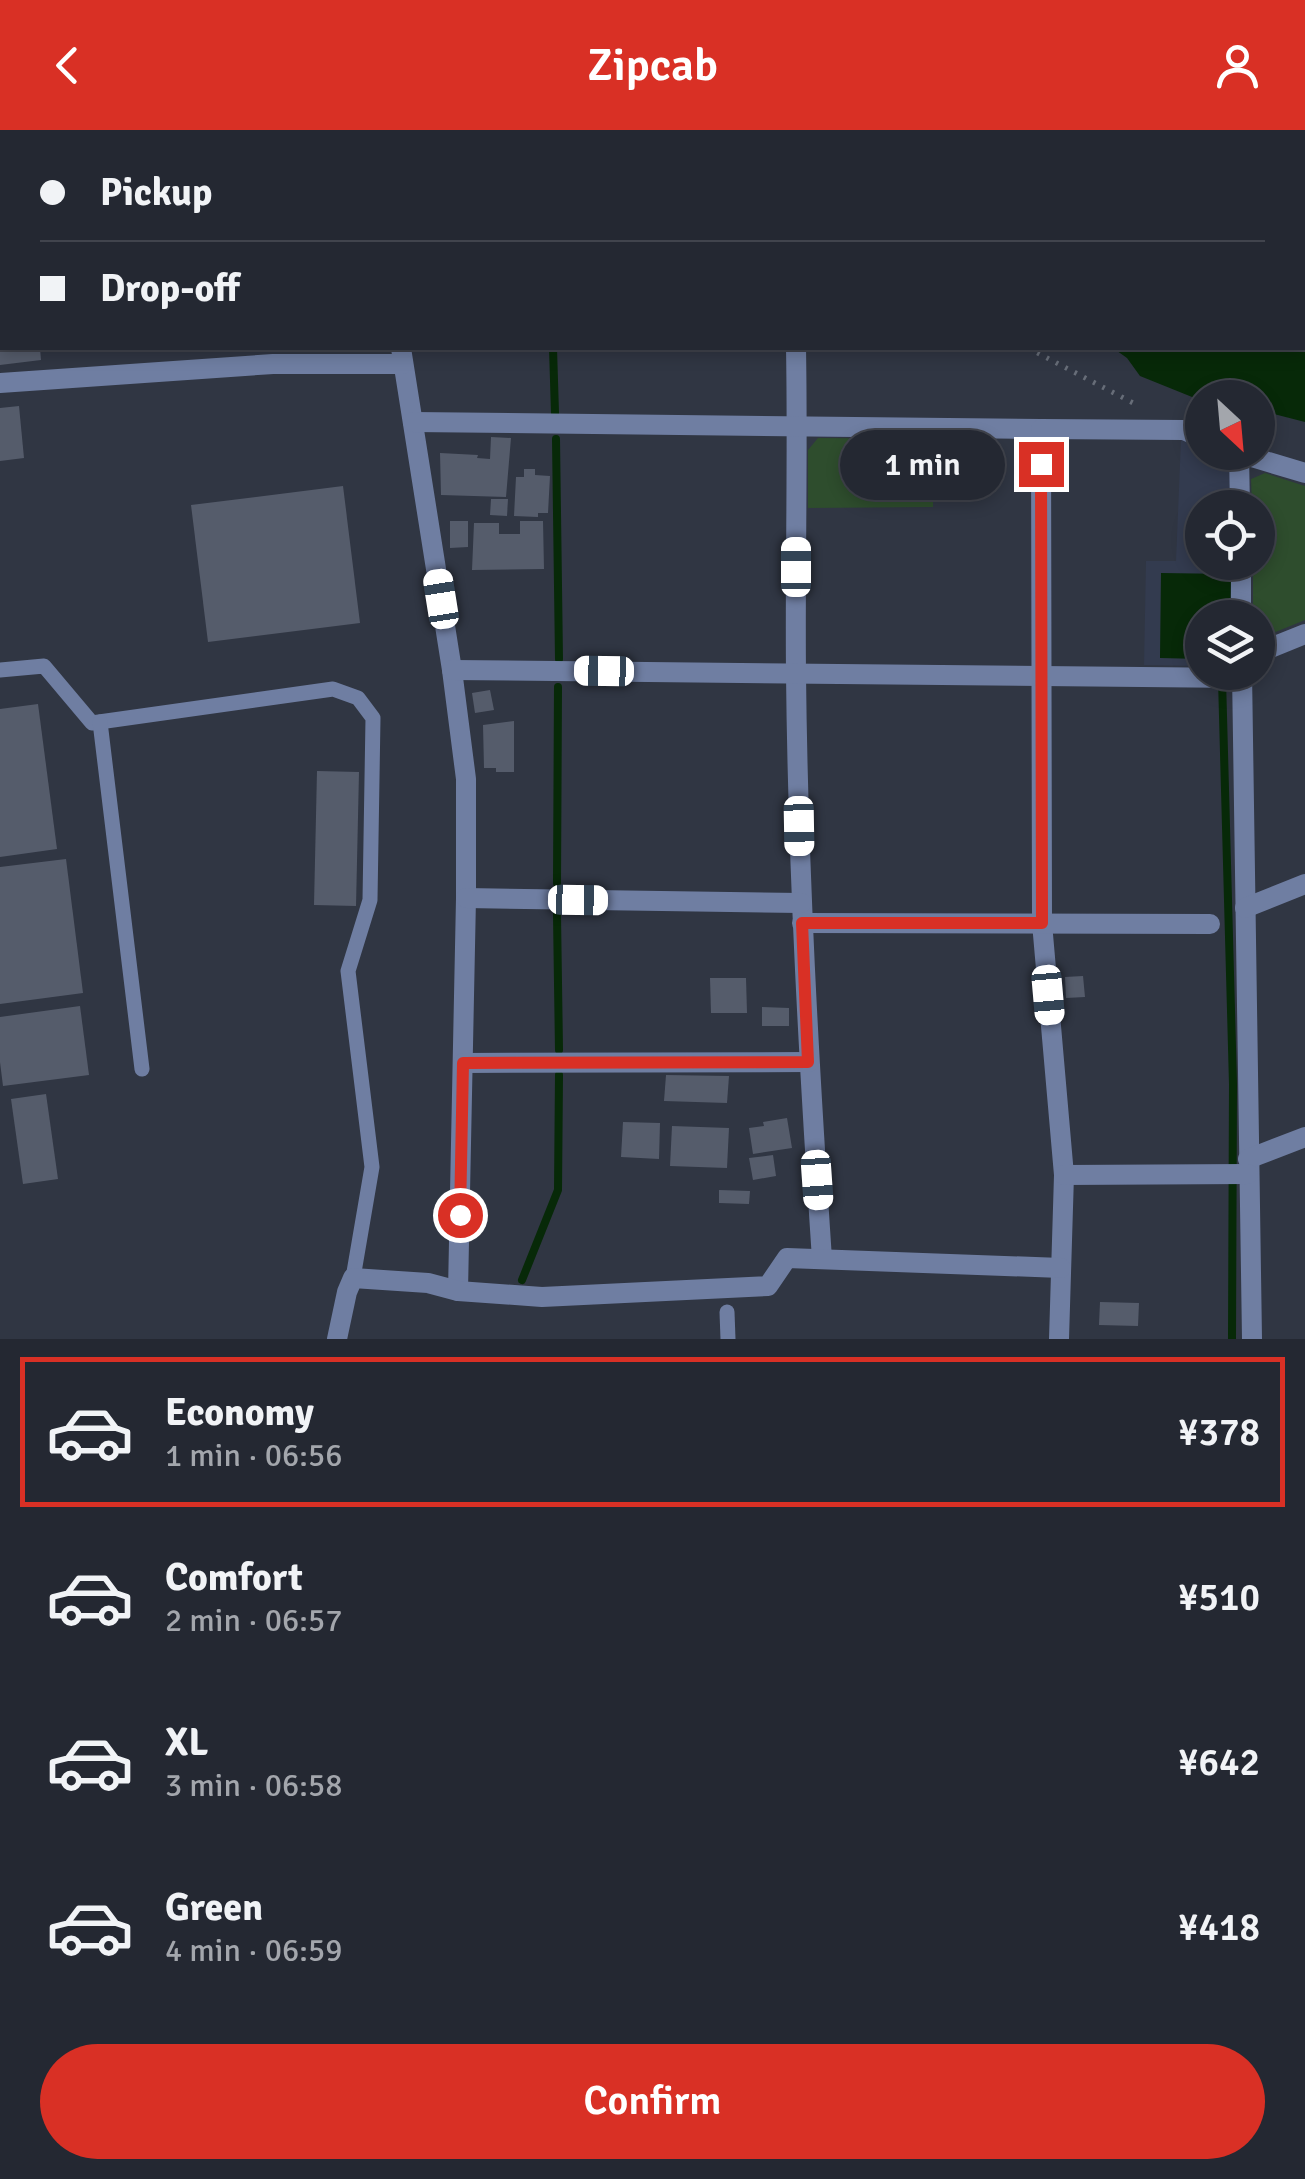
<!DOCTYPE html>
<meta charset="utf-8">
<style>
:root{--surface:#242832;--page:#30343e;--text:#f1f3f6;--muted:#a3a6ac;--line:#41444d;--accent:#d93025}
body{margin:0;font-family:Signika,sans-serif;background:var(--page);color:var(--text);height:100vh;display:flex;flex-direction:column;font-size:38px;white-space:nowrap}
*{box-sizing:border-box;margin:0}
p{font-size:32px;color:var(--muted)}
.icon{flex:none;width:55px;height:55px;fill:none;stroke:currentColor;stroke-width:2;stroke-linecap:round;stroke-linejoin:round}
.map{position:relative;height:1209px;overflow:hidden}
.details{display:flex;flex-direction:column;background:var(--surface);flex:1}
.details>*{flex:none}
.hud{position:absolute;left:0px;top:0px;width:1305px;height:220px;box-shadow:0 5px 15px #0003,0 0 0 2px var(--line);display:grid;align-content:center;height:220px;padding:0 40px;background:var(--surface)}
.needle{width:65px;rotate:154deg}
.fabs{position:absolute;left:1185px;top:250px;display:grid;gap:20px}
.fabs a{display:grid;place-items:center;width:90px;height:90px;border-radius:50%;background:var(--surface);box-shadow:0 5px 15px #0003,0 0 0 2px var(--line);font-size:50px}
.end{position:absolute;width:45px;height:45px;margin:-22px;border:12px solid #d93025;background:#fff;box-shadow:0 0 0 5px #fff}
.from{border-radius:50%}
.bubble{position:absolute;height:70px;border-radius:35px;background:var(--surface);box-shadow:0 5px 15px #0003,0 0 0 2px var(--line);font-size:32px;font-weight:600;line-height:70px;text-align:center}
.car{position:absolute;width:30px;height:60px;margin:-30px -15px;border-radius:12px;box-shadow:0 0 8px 2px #0007;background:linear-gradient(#fff 24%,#345 0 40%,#fff 0 76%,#345 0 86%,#fff 0)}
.hud b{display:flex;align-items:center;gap:35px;height:95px;font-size:38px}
.hud b+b{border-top:2px solid var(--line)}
.hud i{width:25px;height:25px;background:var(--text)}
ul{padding:18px 0 0;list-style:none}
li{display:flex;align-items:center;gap:30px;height:150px;margin:0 20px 15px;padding:0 20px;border:5px solid transparent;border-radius:0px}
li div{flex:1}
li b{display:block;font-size:38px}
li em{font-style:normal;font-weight:600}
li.active{border-color:var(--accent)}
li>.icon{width:90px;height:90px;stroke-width:1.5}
.action{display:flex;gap:20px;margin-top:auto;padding:20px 40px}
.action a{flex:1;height:115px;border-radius:60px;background:var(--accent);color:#fff;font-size:40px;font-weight:600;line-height:115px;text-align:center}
header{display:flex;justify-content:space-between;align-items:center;height:130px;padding:0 40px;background:var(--accent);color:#fff;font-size:45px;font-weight:600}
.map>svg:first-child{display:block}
.built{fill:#333b4f}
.green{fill:#2e4d2d}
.water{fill:#072908}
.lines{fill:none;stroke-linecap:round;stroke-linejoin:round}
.stream{stroke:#072908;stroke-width:8}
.building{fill:#555c6b}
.path{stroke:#676d78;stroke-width:5;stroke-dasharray:2.5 8;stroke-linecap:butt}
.lane{stroke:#6f7ea2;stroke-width:15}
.street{stroke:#6f7ea2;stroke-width:20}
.route{stroke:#d93025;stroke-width:12}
</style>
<header><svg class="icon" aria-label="back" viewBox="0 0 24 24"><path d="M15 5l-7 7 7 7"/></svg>Zipcab<svg class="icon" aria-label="person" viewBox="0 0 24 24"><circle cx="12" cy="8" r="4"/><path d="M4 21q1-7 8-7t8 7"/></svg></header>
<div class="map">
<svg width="1305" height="1209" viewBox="0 0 1305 1209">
<rect width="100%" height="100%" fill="#303643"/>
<!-- built -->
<polygon class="built" points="1181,310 1202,319 1202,322 1210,323 1225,329 1230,345 1230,377 1202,378 1202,432 1230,433 1231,487 1202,488 1202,536 1144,535 1146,431 1176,431"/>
<!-- green -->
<g class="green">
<polygon points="818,308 933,309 933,377 808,378 808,320"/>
<polygon points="1265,343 1305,356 1305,490 1266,506 1258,501 1258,488 1253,487 1253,433 1258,432 1258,378 1252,377 1251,349"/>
</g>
<!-- water -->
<g class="water">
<polygon points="1303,199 1305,201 1305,292 1266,282 1261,298 1258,297 1258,268 1202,268 1202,271 1140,246 1127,228 1113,218 1302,218"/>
<polygon points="1161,443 1231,444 1230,487 1202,488 1202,529 1160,528"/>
</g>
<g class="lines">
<!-- stream -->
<g class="stream">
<polyline points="550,0 550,2"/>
<polyline points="553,218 555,283"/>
<polyline points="556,309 559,529"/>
<polyline points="1222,549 1233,954 1232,1209"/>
<polyline points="557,753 558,557"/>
<polyline points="557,785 559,920"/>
<polyline points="522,1150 558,1060 559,945"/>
</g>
</g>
<!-- building -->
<g class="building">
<polygon points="0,218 40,218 41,230 0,235"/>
<polygon points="19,276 24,328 0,331 0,278"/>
<polygon points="491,307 511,308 506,367 441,365 440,323 478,325 477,328 490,329"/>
<polygon points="524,339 535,339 535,345 550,346 548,383 538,383 538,387 514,386 516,347 524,347"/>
<polygon points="343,356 360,493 208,512 191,375"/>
<polygon points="491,369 508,369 507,386 490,385"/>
<polygon points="450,391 468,391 468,417 450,418"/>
<polygon points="520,391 543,391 544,439 472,440 474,393 499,393 499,404 520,404"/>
<polygon points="490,560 494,580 475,583 472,563"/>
<polygon points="38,574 57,719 0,727 0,579"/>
<polygon points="514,591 514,642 496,642 496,638 484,638 483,595"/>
<polygon points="317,641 359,642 356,776 314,775"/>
<polygon points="66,729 83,863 0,874 0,737"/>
<polygon points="1083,846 1085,867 1066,868 1065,847"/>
<polygon points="710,848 746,848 747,883 711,883"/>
<polygon points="80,876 89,945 3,956 0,932 0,887"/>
<polygon points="762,877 789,878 789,896 762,896"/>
<polygon points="666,945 729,946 727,973 664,971"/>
<polygon points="46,964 58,1049 23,1054 11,969"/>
<polygon points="787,988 792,1018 753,1024 749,998 764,996 763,992"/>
<polygon points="623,992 660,993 659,1029 621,1027"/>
<polygon points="672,996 729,998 727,1038 670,1036"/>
<polygon points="773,1025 776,1046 753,1050 749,1028"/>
<polygon points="719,1060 750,1061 749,1074 719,1073"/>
<polygon points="1100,1172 1139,1173 1138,1196 1099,1195"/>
</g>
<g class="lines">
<!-- path -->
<g class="path">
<polyline points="665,0 670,2"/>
<polyline points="1028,218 1137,275"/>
</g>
<!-- lane -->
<g class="lane">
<polyline points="0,540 44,536 92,593 333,559 358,568 373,588 370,770 348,841 372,1037 353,1148"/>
<polyline points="100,592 142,939"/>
<polyline points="727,1182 728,1209"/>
</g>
<!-- street -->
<g class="street">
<polyline points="319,0 319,2"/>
<polyline points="1302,49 1305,49"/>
<polyline points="0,88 2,87"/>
<polyline points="401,218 452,540 466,649 466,768 458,1161"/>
<path d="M 796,218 C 798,326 795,435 796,544 C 798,740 809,934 822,1129"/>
<polyline points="0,253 273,234 403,234"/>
<polyline points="413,292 1041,299 1042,793 1064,1045 1059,1209"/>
<polyline points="1041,299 1184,300 1202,308"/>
<polyline points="1235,322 1305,343"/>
<polyline points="1239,324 1240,378"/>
<polyline points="1241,432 1241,488"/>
<polyline points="1258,523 1305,504"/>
<polyline points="452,540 1242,548"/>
<polyline points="1242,542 1252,1209"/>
<polyline points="466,768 801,773"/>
<polyline points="1245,778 1305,754"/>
<polyline points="802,793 1210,794"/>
<polyline points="463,933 809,932"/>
<polyline points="1248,1029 1305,1007"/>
<polyline points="1064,1045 1248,1044"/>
<polyline points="337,1209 347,1162 353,1148 428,1153 458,1161 542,1167 768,1156 787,1128 1061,1138"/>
</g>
</g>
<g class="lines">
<!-- route -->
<polyline class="route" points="460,1085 463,933 808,932 802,793 1042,793 1041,334"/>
</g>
</svg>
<div class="fabs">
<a><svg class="needle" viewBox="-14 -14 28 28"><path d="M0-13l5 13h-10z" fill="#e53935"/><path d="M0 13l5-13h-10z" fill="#a3a6ac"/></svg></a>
<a><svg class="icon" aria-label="locate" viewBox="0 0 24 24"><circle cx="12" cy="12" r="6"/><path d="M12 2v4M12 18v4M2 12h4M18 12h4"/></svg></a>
<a><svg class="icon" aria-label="layers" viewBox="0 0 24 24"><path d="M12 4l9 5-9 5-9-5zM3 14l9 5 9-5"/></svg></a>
</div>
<i class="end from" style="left:460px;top:1085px"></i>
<i class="end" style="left:1041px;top:334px"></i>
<div class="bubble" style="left:840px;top:300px;width:165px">1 min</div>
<i class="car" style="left:796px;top:437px;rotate:0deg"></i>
<i class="car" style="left:441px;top:469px;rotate:351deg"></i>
<i class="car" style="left:604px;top:541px;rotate:271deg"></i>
<i class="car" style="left:799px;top:696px;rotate:179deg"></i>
<i class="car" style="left:578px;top:770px;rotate:91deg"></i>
<i class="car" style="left:1048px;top:865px;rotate:175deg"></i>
<i class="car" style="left:817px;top:1050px;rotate:176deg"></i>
<div class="hud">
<b><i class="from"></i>Pickup</b>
<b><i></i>Drop-off</b>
</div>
</div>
<section class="details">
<ul>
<li class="active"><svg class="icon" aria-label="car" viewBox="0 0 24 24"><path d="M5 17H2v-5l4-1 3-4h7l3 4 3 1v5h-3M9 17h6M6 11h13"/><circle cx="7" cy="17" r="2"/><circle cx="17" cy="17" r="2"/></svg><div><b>Economy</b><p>1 min · 06:56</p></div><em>¥378</em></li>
<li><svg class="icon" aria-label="car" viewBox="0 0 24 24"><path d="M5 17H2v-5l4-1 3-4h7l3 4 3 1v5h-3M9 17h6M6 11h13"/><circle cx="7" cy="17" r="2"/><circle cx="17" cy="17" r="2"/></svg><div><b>Comfort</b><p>2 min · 06:57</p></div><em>¥510</em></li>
<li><svg class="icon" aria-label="car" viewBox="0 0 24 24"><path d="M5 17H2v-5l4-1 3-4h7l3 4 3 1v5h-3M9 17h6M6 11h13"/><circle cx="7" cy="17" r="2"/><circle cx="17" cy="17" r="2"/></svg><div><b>XL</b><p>3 min · 06:58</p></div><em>¥642</em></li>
<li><svg class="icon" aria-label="car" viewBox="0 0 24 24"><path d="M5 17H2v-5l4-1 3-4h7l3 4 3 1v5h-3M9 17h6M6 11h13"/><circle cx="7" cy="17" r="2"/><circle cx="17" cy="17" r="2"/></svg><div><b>Green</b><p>4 min · 06:59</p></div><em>¥418</em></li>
</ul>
<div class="action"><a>Confirm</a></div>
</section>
